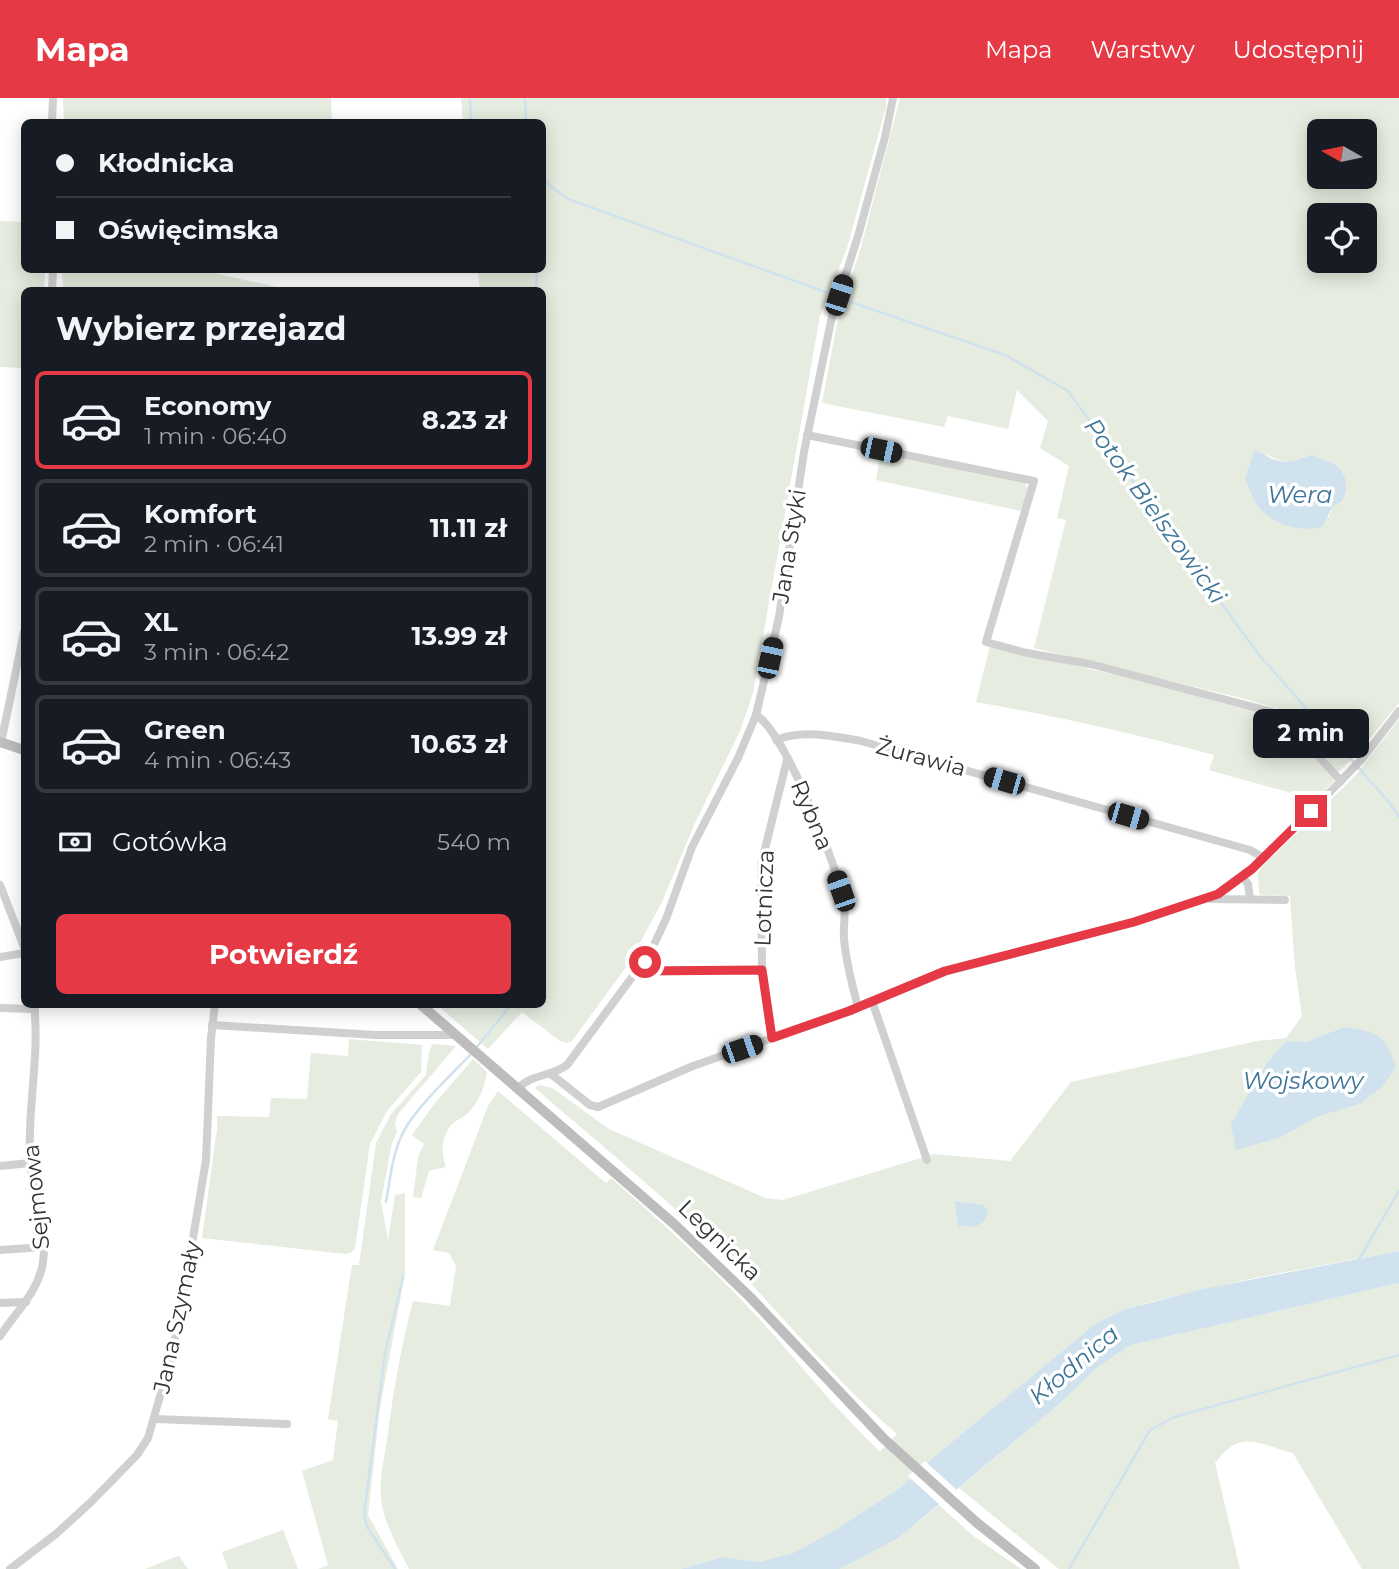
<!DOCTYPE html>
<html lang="pl">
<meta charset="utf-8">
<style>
:root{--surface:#171b24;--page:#242831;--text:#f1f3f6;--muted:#9ea1a6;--line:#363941;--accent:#e63946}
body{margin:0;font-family:Montserrat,sans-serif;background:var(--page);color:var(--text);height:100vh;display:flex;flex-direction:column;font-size:26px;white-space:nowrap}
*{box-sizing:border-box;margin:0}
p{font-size:23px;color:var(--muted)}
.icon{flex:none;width:38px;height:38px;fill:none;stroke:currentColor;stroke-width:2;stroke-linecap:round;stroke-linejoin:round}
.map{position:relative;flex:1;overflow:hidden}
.panel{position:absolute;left:21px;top:189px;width:525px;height:721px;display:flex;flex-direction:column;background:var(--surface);border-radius:10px;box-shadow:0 4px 18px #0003}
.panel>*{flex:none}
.hud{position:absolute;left:21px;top:21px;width:525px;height:154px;border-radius:10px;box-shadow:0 4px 18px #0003;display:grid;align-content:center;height:154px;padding:0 35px;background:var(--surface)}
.needle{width:46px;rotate:279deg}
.fabs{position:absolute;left:1307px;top:21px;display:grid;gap:14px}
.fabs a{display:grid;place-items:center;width:70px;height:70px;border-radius:10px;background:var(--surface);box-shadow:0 4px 18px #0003;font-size:35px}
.end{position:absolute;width:32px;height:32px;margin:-16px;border:9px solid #e63946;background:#fff;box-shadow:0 0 0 4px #fff}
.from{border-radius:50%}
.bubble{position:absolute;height:49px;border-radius:10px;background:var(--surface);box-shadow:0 4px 18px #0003;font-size:23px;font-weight:700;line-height:49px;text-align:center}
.car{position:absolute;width:21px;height:42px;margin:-21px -10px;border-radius:9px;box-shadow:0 0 5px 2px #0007;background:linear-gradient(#222 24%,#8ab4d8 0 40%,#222 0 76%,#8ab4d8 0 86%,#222 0)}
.hud b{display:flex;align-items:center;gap:24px;height:66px;font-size:26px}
.hud b+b{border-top:2px solid var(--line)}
.hud i{width:18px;height:18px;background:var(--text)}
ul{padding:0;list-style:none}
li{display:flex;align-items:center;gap:21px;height:98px;margin:0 14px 10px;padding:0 21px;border:4px solid var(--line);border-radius:10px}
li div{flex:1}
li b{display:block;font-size:26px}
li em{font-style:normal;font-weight:700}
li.on{border-color:var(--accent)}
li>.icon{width:63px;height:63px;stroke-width:1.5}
h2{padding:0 35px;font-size:32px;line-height:84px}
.pay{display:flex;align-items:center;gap:18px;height:77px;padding:0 35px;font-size:26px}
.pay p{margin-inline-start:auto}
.primary-button{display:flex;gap:14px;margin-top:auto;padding:14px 35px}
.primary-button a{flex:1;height:80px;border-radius:10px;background:var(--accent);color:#fff;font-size:28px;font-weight:700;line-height:80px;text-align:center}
header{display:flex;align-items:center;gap:42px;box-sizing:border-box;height:98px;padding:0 35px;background:var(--accent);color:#fff}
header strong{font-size:33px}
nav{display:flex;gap:38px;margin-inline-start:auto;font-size:24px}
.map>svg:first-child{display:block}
.green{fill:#e6ecdf;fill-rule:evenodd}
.water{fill:#cfe2ee}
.pier{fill:#fff}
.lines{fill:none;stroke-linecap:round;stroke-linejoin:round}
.stream{stroke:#cfe2ee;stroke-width:2.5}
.minor{stroke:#d0d0d0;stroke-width:8}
.secondary{stroke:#bdbdbd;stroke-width:10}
.route{stroke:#e63946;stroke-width:9}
.labels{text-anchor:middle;stroke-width:7;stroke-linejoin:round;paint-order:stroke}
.street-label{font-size:23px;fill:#333;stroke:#fff}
.water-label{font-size:24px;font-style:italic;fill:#3f7597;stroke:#fff}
</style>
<header>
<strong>Mapa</strong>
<nav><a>Mapa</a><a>Warstwy</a><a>Udostępnij</a></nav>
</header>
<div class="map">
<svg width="1399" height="1471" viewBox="0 0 1399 1471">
<rect width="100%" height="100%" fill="#fff"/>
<!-- green -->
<g class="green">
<polygon points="63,0 331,0 332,24 64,24"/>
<polygon points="461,0 886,0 886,9 847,150 820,218 753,595 740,633 695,725 662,804 629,865 572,943 567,945 560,943 522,914 488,951 437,907 542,906 542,192 480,192 478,172 542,172 542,24 463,24"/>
<path d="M 900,0 L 1399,0 L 1399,605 L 1357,656 L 1338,674 L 1285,613 L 1245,601 L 1034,550 L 1066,422 L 1057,420 L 1069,368 L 1040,350 L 1048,323 L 1017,292 L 1008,331 L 948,318 L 944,329 L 822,305 L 839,215 L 860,153 ZM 1320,33 L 1365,33 L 1365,79 L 1320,79 ZM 1320,117 L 1365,117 L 1365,163 L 1320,163 ZM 1265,355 C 1282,367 1293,364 1311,357 L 1333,408 L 1329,419 Z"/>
<polygon points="0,123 24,124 24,172 45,172 44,192 24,192 24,270 0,269"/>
<polygon points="62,172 200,172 290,192 63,192"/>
<polygon points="880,356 1024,384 1028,391 1021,413 876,382"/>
<path d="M 990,548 L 1142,583 L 1278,620 L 1334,680 L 1334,683 L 1316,702 L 1209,672 L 1214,657 C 1135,636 1057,618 976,604 Z"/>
<path d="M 1399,621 L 1399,1153 L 1254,1180 L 1158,1202 L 1122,1212 L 1095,1226 L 935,1358 L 901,1389 L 835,1432 L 793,1455 L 758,1464 L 723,1459 L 680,1471 L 409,1471 C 398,1449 384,1426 381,1401 C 379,1382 384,1361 387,1342 C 393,1295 401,1249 413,1203 L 450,1208 L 456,1168 L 449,1155 L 433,1152 L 488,1008 L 498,993 L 606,1085 L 611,1080 C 663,1126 715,1172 762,1224 C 801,1267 838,1314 880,1354 L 897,1336 C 838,1285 788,1224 734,1168 C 672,1104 602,1048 535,990 L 538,987 L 552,990 L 609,1031 L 765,1100 L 783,1102 L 934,1056 L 1010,1063 L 1071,984 L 1257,943 L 1286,940 L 1302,918 L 1295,870 L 1290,798 L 1261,797 L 1259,795 L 1258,775 L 1262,769 L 1357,676 ZM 1344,929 L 1360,1006 L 1317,1019 L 1280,1039 L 1249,993 L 1268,963 L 1286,943 L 1306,944 ZM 954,1103 L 974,1129 L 958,1128 Z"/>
<polygon points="349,941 422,947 421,974 387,1013 370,1046 355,1150 351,1155 345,1156 202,1140 217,1031 217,1018 269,1019 271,1000 307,1001 311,955 348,958"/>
<polygon points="433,946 456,948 398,1016 395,1025 397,1034 392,1045 381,1103 388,1142 395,1097 405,1095 405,1176 380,1309 368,1417 398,1471 318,1471 328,1467 302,1373 333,1362 338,1323 328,1321 352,1167 359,1167 376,1045 391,1016 426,977 429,953"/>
<path d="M 473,961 L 487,974 C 485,988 479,1003 469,1014 C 465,1019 456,1022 451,1027 C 441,1039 441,1055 446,1069 L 429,1073 L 421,1100 L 413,1099 L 418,1059 L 424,1046 L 412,1037 L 435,1005 Z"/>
<path d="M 1399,1185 L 1399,1471 L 1362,1471 L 1293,1355 C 1257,1346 1241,1330 1215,1365 L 1240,1471 L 1059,1471 L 959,1390 L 1056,1309 L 1099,1268 L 1131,1247 Z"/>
<polygon points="939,1407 972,1437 1021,1471 840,1471 897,1441"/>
<polygon points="283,1432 298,1471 228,1471 222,1454"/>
<polygon points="179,1458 188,1471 145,1471 178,1458"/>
</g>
<!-- water -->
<g class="water">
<path d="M 1254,353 C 1264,355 1267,360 1276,362 C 1288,366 1300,361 1311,357 L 1335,366 L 1340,371 L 1345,380 L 1346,393 L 1342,403 L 1333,408 L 1322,429 C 1299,434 1278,428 1261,412 C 1254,405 1250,391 1245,382 Z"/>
<path d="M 1344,929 C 1379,935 1384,935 1396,969 L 1382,989 L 1360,1006 L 1317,1019 L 1281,1039 L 1236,1052 L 1231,1026 L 1268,963 L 1286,943 L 1306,944 Z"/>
<polygon points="954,1103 983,1107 988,1114 984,1124 974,1129 958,1128"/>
<polygon points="1399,1153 1399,1185 1131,1247 1099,1268 1056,1309 897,1441 840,1471 680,1471 723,1459 758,1464 793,1455 835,1432 901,1389 935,1358 1095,1226 1122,1212 1203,1191"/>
</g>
<!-- pier -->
<polygon class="pier" points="925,1363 959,1394 942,1409 908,1378"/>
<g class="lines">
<!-- stream -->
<g class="stream">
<polyline points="470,0 471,24"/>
<polyline points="525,0 526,24"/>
<polyline points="542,77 549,87 568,101 831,196"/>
<polyline points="536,192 537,172"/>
<polyline points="842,201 1005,257 1068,293 1259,557 1388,703 1399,719"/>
<polyline points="476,950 512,906"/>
<path d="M 386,1104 C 390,1082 392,1059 401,1039 C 411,1014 452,976 472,955"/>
<polyline points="1358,1163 1399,1093"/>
<polyline points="395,1471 367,1429 364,1416 385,1256 403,1179"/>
<polyline points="1069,1471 1150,1332 1174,1319 1399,1257"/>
</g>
<!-- minor -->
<g class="minor">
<polyline points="52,24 53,0"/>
<polyline points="52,192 53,172"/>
<polyline points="807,337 1034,383 986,544 1027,555 1090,566 1272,614 1286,623 1341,683"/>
<path d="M 756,617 C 785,634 837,768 844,804 C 846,816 843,829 844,841 C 846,864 852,887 858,909"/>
<path d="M 776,642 C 802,631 835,638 861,643 L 1250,752 L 1264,760"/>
<polyline points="1,645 24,534"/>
<polyline points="1243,779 1248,786 1250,801"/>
<polyline points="0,787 24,849"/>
<polyline points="1211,801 1285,802"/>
<polyline points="0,859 24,855"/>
<polyline points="639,873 762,872"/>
<polyline points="872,903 927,1062"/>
<polyline points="0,910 35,911"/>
<polyline points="212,927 376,937 456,937"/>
<polyline points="772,940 762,872 761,767 787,662"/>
<polyline points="551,976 590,1007 598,1009 693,968 838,917 945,874 1134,824 1218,796 1252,771 1334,690 1362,661 1399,613"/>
<path d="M 518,991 C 530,976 551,979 567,967 L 650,855 L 666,821 L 692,749 L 738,660 L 756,617 L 779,519 L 804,354 L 831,223 L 858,138 L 885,39 L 893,0"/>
<polyline points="0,1068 30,1065"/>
<polyline points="0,1152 44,1149"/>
<polyline points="0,1205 26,1204"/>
<path d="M 0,1238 C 16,1214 39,1193 43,1164 C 48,1131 32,1096 30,1063 C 27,1011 40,959 34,906"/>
<polyline points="155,1321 287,1326"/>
<polyline points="10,1471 56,1436 91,1404 137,1357 148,1340 170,1263 180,1218 206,1062 211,940 215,906"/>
</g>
<!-- secondary -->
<g class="secondary">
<polyline points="0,644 24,652"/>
<polyline points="420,906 674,1126 750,1199 884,1341 976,1424 1035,1471"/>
</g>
</g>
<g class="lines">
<!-- route -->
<polyline class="route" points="645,864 639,873 762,872 772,940 849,913 945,873 1134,824 1218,796 1252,771 1311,713"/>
</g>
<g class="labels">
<!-- street labels -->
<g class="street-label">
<text transform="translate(789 448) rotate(-81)" y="8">Jana Styki</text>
<text transform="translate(921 659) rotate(15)" y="8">Żurawia</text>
<text transform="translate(812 717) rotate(67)" y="8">Rybna</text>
<text transform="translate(764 800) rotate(-88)" y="8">Lotnicza</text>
<text transform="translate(36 1099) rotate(-96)" y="8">Sejmowa</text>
<text transform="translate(720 1142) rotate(44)" y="8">Legnicka</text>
<text transform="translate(177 1219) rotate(-78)" y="8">Jana Szymały</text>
</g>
<!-- water labels -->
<g class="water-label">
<text x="1300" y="405">Wera</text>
<text transform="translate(1155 413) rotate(54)" y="8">Potok Bielszowicki</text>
<text x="1303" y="991">Wojskowy</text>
<text transform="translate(1074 1267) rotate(-40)" y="8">Kłodnica</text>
</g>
</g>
</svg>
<div class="fabs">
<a><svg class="needle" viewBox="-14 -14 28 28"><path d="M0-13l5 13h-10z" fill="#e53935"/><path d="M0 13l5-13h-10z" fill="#9ea1a6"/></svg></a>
<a><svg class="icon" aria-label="locate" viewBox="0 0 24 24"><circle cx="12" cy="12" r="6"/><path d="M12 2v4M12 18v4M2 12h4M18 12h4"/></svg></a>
</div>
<i class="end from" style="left:645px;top:864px"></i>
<i class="end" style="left:1311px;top:713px"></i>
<div class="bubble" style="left:1253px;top:611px;width:116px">2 min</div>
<i class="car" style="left:839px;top:197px;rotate:18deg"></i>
<i class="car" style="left:881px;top:352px;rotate:102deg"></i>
<i class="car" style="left:770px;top:560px;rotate:12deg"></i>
<i class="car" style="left:1004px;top:683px;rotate:286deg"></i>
<i class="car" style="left:1128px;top:718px;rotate:106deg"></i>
<i class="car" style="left:841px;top:793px;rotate:341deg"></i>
<i class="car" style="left:742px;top:951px;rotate:71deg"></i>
<div class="hud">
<b><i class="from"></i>Kłodnicka</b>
<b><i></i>Oświęcimska</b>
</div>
<section class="panel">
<h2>Wybierz przejazd</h2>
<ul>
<li class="on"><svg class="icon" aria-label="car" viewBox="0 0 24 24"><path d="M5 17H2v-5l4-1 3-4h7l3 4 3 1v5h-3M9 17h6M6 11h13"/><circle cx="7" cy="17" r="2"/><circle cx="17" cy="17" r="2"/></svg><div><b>Economy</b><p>1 min · 06:40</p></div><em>8.23 zł</em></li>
<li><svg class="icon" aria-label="car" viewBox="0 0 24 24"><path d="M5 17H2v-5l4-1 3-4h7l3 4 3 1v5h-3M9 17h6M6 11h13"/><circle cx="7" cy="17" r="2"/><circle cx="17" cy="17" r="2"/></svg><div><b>Komfort</b><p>2 min · 06:41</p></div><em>11.11 zł</em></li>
<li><svg class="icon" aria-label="car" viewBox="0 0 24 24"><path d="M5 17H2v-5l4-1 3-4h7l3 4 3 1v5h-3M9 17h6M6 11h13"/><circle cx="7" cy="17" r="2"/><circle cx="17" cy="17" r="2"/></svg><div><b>XL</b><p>3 min · 06:42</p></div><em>13.99 zł</em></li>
<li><svg class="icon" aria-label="car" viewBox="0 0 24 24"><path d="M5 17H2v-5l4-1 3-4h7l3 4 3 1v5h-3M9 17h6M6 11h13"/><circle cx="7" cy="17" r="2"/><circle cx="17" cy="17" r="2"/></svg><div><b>Green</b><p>4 min · 06:43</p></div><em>10.63 zł</em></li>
</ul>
<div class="pay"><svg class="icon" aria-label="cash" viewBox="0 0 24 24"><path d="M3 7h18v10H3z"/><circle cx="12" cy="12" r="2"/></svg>Gotówka<p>540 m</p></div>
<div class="primary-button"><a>Potwierdź</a></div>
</section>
</div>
